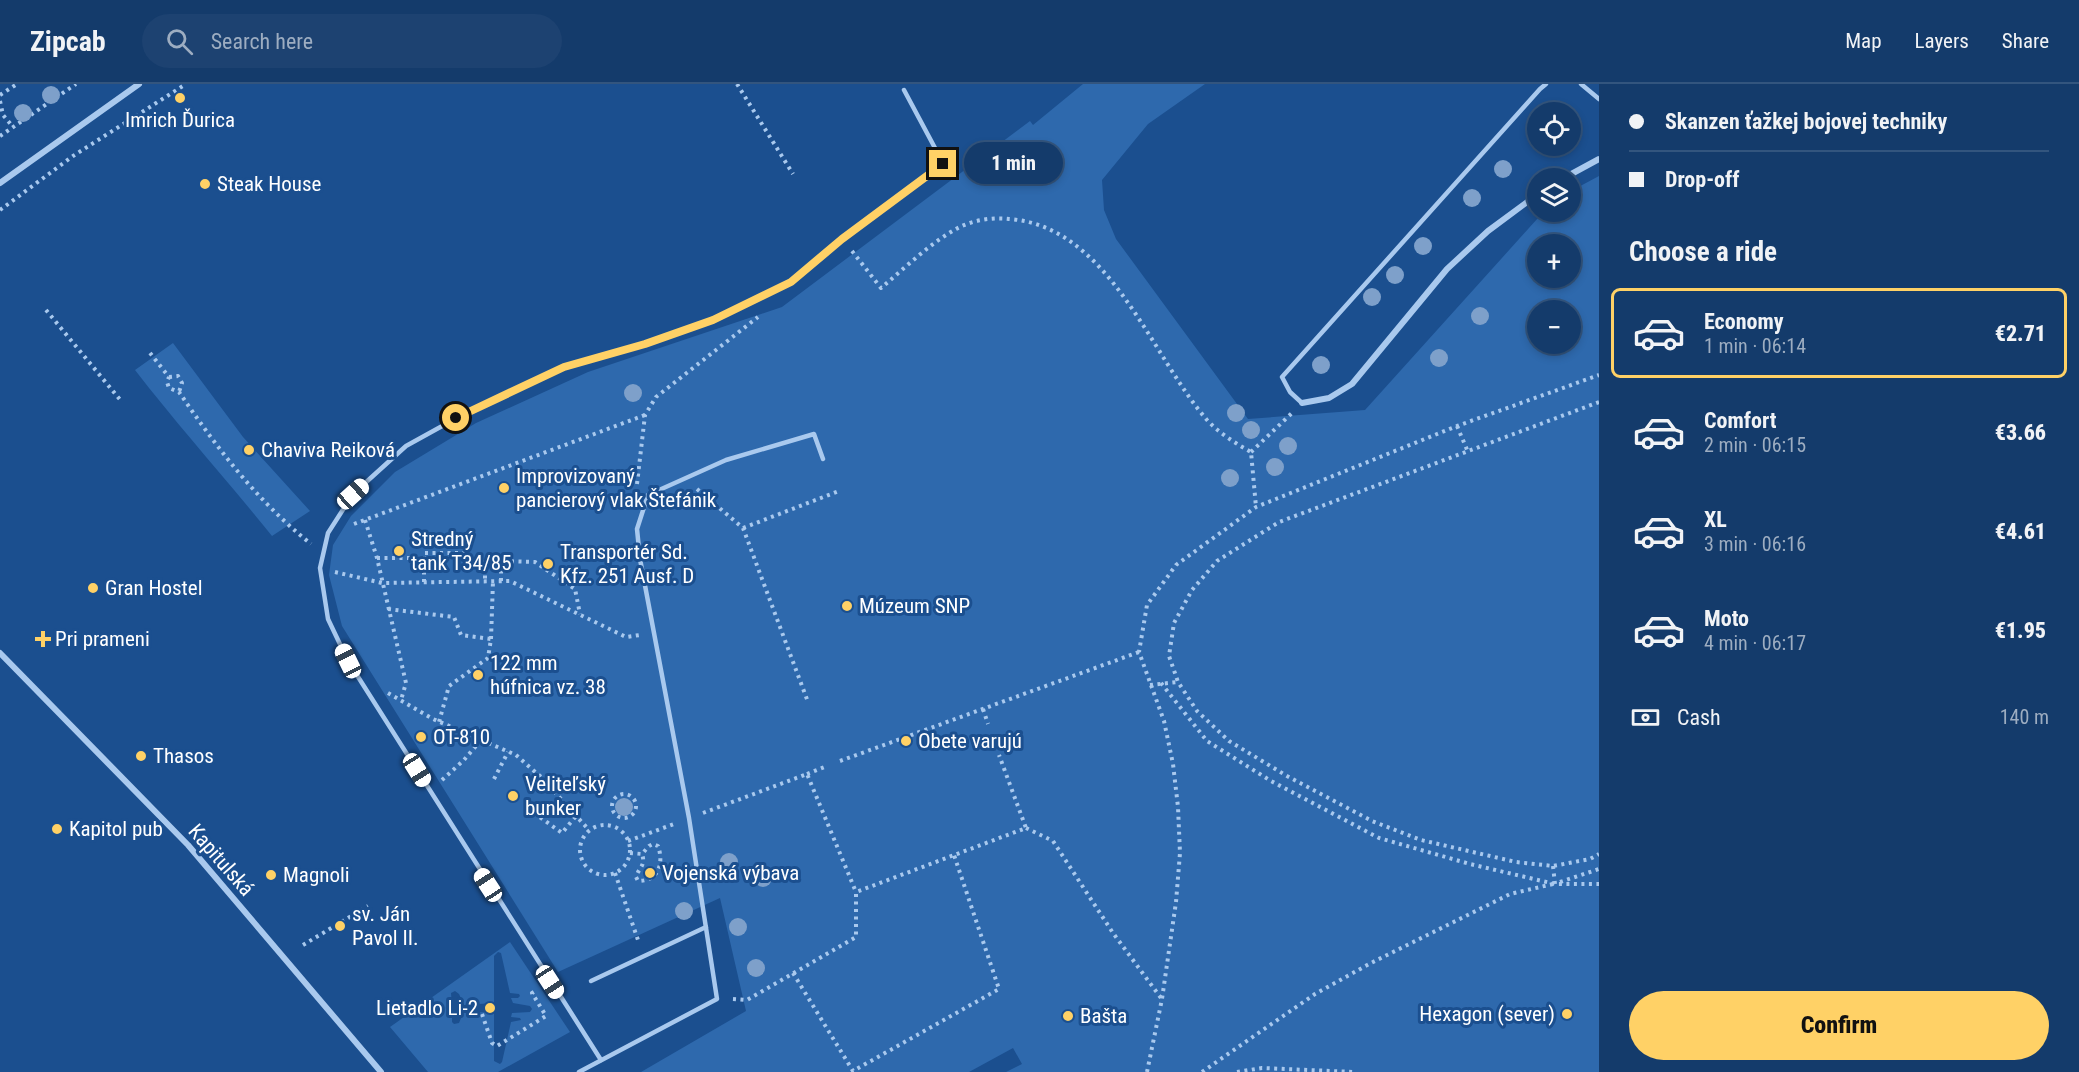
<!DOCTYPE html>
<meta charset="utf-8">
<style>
:root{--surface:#143b6b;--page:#1d4271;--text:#f1f3f6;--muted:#9dadc1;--line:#33557e;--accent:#ffd166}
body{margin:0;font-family:"Roboto Condensed",sans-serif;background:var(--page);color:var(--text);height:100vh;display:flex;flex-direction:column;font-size:22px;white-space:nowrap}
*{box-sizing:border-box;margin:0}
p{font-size:20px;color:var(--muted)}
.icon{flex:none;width:33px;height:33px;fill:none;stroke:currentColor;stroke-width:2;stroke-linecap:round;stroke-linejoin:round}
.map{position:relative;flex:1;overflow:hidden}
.drawer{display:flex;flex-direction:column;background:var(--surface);width:480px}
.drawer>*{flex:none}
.banner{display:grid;align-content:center;height:132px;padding:0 30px;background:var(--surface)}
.fabs{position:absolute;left:1527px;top:18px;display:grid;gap:12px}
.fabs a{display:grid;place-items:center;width:54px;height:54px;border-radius:50%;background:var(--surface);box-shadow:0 3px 9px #0003,0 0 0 2px var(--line);font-size:30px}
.end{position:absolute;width:27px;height:27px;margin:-14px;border:8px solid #ffd166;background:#111;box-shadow:0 0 0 3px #111}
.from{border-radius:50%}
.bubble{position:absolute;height:42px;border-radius:21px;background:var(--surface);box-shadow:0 3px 9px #0003,0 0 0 2px var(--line);font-size:20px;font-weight:800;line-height:42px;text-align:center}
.car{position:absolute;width:18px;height:36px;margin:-18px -9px;border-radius:8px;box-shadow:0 0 4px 2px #0007;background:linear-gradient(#fff 24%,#345 0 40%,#fff 0 76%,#345 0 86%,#fff 0)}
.banner b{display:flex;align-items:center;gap:21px;height:57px;font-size:22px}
.banner b+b{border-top:2px solid var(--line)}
.banner i{width:15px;height:15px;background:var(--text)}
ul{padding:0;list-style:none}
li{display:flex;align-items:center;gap:18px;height:90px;margin:0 12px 9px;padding:0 18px;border:3px solid transparent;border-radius:9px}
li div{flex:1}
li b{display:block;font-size:22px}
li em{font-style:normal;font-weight:800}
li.current{border-color:var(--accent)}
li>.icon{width:54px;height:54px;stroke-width:1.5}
h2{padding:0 30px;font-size:27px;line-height:72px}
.pay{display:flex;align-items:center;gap:15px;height:66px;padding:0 30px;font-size:22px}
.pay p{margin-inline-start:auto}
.primary-button{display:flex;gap:12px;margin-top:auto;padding:12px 30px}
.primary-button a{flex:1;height:69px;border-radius:36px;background:var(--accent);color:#111;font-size:24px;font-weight:800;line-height:69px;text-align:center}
header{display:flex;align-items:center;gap:36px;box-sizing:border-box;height:84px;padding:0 30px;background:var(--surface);border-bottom:2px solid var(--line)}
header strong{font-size:28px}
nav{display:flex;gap:33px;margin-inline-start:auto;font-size:21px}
.search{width:420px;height:54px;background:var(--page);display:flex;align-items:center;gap:15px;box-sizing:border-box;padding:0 21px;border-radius:33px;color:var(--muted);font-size:22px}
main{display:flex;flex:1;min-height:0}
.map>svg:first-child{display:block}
.green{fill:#2e69ad;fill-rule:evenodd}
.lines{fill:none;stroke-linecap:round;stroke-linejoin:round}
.path{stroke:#a9c9ee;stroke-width:4;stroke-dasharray:3 4.5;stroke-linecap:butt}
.lane{stroke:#a9c9ee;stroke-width:4.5}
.street{stroke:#a9c9ee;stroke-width:6}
.tree{fill:#7ea0ca}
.route{stroke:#ffd166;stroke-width:8}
.poi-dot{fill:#ffd166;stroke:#1b4f8f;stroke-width:2}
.labels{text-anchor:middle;stroke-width:6;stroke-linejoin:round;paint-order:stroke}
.poi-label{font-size:21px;fill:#fff;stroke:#1b4f8f;text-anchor:start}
.street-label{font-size:21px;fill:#fff;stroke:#1b4f8f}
</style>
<header>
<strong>Zipcab</strong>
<div class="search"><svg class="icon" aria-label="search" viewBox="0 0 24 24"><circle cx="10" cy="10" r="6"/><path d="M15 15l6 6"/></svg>Search here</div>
<nav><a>Map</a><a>Layers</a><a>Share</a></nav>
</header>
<main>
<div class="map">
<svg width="1599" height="988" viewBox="0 0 1599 988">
<rect width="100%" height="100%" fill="#1b4f8f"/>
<!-- green -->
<g class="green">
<path d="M 1083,0 L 1205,0 L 1148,40 L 1102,96 L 1104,126 L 1116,155 L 1248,335 L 1365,326 L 1538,134 L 1545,128 L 1570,128 L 1571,107 L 1599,92 L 1599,988 L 1006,988 L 1022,980 L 1013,964 L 969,988 L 641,988 L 746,927 L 720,814 L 558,888 L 342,542 L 329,491 L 333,461 L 351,432 L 395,388 L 476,339 L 588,288 L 782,223 L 1030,37 L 1033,41 ZM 1538,160 L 1570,160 L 1570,194 L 1538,194 ZM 1538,226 L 1570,226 L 1570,260 L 1538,260 Z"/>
<path d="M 173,259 L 243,353 L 310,427 L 272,452 C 227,396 179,343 135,286 Z"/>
<path d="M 510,858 L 570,948 L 498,988 L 428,988 L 390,943 ZM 498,868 L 501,869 L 510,909 L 519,910 L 520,912 L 518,914 L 511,914 L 513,919 L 530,922 L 532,925 L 530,928 L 512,929 L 511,933 L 520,934 L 521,936 L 511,938 L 502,978 L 500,980 L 494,977 L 494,929 L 464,927 L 459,939 L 454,940 L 452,938 L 452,925 L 445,924 L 452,922 L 451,909 L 455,907 L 459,910 L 464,921 L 494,919 L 494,872 Z"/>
</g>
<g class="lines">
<!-- path -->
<g class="path">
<polyline points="737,0 793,90"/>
<polyline points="0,11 17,0"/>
<polyline points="0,17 3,31 13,43"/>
<polyline points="0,52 76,0"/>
<polyline points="0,126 73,72 186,0"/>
<path d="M 852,167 L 881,204 C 905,184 929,160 956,145 C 972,136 992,133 1009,135 C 1109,142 1150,270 1207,336 C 1219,349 1235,359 1251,368 L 1256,423"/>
<polyline points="46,226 122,318"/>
<path d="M 150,269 L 169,293 L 167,298 L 169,304 L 179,308 C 217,364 257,417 311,460"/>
<polyline points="169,293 178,292 182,299 179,308"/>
<polyline points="1599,318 1279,438 1217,477 1192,506 1174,539 1169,572 1178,598 1197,627 1229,657 1287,692 1372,737 1421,756 1516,778 1553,782 1590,775 1599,770"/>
<polyline points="1457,342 1468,368"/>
<polyline points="1251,368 1292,329"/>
<polyline points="637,400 645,331 656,313 758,233"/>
<polyline points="697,405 743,444 808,618"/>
<polyline points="365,436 377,474 406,599 401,616"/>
<polyline points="354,440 645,331"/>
<polyline points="743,444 839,407"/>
<polyline points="377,474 424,474"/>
<polyline points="335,488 382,499 510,497 626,553 640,551"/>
<polyline points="501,497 501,477 535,478 575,505 580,530"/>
<polyline points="424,498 424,469 467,469 467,476 485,476 485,497"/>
<polyline points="388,525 454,533 461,551 491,555 488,574 449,602 439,638"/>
<polyline points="491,555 493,497"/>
<polyline points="1161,599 1207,657 1271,697 1379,754 1470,780 1555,800 1599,800"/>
<polyline points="1150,601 1178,598"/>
<polyline points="388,609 433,635 516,671 541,693 589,746"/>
<polyline points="983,625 988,640"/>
<polyline points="840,677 1139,568"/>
<polyline points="807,690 827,682"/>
<polyline points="494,695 508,668"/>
<polyline points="442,696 464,676 481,656"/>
<circle cx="624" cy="722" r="12"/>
<polyline points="534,729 562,749 576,732"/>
<polyline points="703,729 807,690 856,808"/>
<circle cx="605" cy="766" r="25"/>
<polyline points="1026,744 1053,757 1113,849 1161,914"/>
<polyline points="628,757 674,740"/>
<path d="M 630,769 L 642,770 L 649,762 L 653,760 L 658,762 C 664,779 659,797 638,797 L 636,793 C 639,783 646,782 642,770"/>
<polyline points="1553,782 1555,800"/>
<polyline points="615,789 639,859"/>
<polyline points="1560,798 1599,785"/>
<polyline points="303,861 368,822"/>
<polyline points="793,889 853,987 999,905 954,771"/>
<polyline points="733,915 747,916 856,853 856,808 1026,744 999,671"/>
<polyline points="482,930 492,959 497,962 546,932 532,909 537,906"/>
<polyline points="1147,988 1162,915 1176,818 1180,769 1178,723 1173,680 1164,637 1139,568 1147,521 1176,481 1256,423 1457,342 1599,291"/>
<polyline points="1202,988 1315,910 1371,879 1510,810 1553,800"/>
<polyline points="1237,988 1262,984 1354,988"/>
</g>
<!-- lane -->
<g class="lane">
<polyline points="1581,0 1599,15"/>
<polyline points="1302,319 1290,308 1282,293 1540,5 1546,0"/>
<polyline points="591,897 706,843"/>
<polyline points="601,976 348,577 328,535 320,484 328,449 353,410 406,362 473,325 564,283 645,260 713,235 791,198 842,155 943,79 904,6"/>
<polyline points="579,988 717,915 689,734 640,475 637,445 648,411 726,376 814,350 823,375"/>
</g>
<!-- street -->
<g class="street">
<polyline points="1564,94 1599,75"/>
<polyline points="0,99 139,0"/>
<polyline points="1302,319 1329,314 1352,300 1447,185 1488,147 1538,110"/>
<polyline points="0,569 188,761 381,988"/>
</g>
</g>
<!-- trees -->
<g class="tree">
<circle cx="51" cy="11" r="9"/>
<circle cx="23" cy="29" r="9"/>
<circle cx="1503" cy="85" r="9"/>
<circle cx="1472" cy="114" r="9"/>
<circle cx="1423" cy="162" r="9"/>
<circle cx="1395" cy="191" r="9"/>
<circle cx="1372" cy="213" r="9"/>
<circle cx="1480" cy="232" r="9"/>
<circle cx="1439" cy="274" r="9"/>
<circle cx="1321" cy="281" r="9"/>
<circle cx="633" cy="309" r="9"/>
<circle cx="1236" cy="329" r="9"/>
<circle cx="1251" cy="346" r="9"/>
<circle cx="1288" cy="362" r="9"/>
<circle cx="1275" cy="383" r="9"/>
<circle cx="1230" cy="394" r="9"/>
<circle cx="624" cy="723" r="9"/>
<circle cx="729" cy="778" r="9"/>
<circle cx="763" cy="794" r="9"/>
<circle cx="684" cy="827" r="9"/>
<circle cx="738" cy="843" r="9"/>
<circle cx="756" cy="884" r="9"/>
</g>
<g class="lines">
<!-- route -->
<polyline class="route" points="456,334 564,283 645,260 713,236 791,198 842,155 943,80"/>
</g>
<!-- markers -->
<g class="poi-dot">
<circle cx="180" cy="14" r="6"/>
<circle cx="205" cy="100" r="6"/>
<circle cx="249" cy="366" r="6"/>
<circle cx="504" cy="404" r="6"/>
<circle cx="399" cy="467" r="6"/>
<circle cx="548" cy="480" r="6"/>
<circle cx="93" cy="504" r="6"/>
<circle cx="847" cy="522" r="6"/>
<path d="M40 546h6v6h6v6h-6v6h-6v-6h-6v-6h6z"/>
<circle cx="478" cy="591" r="6"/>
<circle cx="421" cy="653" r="6"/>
<circle cx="906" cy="657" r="6"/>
<circle cx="141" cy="672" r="6"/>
<circle cx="513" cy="712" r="6"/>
<circle cx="57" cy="745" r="6"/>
<circle cx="650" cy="789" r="6"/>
<circle cx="271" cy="791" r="6"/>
<circle cx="340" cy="842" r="6"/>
<circle cx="490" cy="924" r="6"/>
<circle cx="1567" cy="930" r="6"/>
<circle cx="1068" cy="932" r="6"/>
</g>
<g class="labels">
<!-- poi labels -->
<g class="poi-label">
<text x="180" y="43" text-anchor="middle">Imrich Ďurica</text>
<text x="217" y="107">Steak House</text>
<text x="261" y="373">Chaviva Reiková</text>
<text x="516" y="399">Improvizovaný<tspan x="516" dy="24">pancierový vlak Štefánik</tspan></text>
<text x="411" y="462">Stredný<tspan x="411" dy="24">tank T34/85</tspan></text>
<text x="560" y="475">Transportér Sd.<tspan x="560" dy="24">Kfz. 251 Ausf. D</tspan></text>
<text x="105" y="511">Gran Hostel</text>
<text x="859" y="529">Múzeum SNP</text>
<text x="55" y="562">Pri prameni</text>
<text x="490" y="586">122 mm<tspan x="490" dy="24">húfnica vz. 38</tspan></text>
<text x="433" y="660">OT-810</text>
<text x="918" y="664">Obete varujú</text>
<text x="153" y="679">Thasos</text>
<text x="525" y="707">Veliteľský<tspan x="525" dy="24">bunker</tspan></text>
<text x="69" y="752">Kapitol pub</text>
<text x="662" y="796">Vojenská výbava</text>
<text x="283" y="798">Magnoli</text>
<text x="352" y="837">sv. Ján<tspan x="352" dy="24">Pavol II.</tspan></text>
<text x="478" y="931" text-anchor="end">Lietadlo Li-2</text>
<text x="1555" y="937" text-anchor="end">Hexagon (sever)</text>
<text x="1080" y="939">Bašta</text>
</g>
<!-- street labels -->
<g class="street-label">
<text transform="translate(221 776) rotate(49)" y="7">Kapitulská</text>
</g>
</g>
</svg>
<div class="fabs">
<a><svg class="icon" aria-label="locate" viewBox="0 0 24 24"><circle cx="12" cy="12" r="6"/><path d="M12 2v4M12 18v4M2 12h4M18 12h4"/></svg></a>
<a><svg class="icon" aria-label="layers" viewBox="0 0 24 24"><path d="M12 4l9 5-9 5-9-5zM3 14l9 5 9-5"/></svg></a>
<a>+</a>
<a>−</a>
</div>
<i class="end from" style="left:456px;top:334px"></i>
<i class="end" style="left:943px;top:80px"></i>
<div class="bubble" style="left:964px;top:58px;width:99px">1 min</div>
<i class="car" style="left:353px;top:410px;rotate:48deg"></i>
<i class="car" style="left:348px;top:577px;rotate:334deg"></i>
<i class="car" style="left:417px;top:686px;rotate:148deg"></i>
<i class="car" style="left:488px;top:801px;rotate:327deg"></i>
<i class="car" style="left:550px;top:898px;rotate:147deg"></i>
</div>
<section class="drawer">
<div class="banner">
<b><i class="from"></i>Skanzen ťažkej bojovej techniky</b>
<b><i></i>Drop-off</b>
</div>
<h2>Choose a ride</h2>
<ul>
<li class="current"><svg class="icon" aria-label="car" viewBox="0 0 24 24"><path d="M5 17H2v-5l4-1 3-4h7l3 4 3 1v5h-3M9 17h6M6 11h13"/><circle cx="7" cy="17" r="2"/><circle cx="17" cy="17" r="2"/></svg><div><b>Economy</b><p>1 min · 06:14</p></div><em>€2.71</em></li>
<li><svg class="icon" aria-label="car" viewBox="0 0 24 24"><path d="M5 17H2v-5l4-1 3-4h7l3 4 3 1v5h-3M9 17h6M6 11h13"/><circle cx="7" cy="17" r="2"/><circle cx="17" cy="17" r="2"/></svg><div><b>Comfort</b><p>2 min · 06:15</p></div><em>€3.66</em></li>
<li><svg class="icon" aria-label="car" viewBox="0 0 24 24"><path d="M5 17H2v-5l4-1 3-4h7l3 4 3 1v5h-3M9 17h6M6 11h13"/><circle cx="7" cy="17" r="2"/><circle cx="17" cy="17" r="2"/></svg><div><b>XL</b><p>3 min · 06:16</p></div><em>€4.61</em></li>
<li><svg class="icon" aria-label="car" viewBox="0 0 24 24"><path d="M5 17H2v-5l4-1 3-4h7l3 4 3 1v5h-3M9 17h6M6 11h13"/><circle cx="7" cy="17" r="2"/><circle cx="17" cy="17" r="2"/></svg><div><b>Moto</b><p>4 min · 06:17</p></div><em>€1.95</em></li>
</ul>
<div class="pay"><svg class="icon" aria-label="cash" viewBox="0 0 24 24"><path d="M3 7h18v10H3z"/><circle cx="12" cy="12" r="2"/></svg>Cash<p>140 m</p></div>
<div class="primary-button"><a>Confirm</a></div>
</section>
</main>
